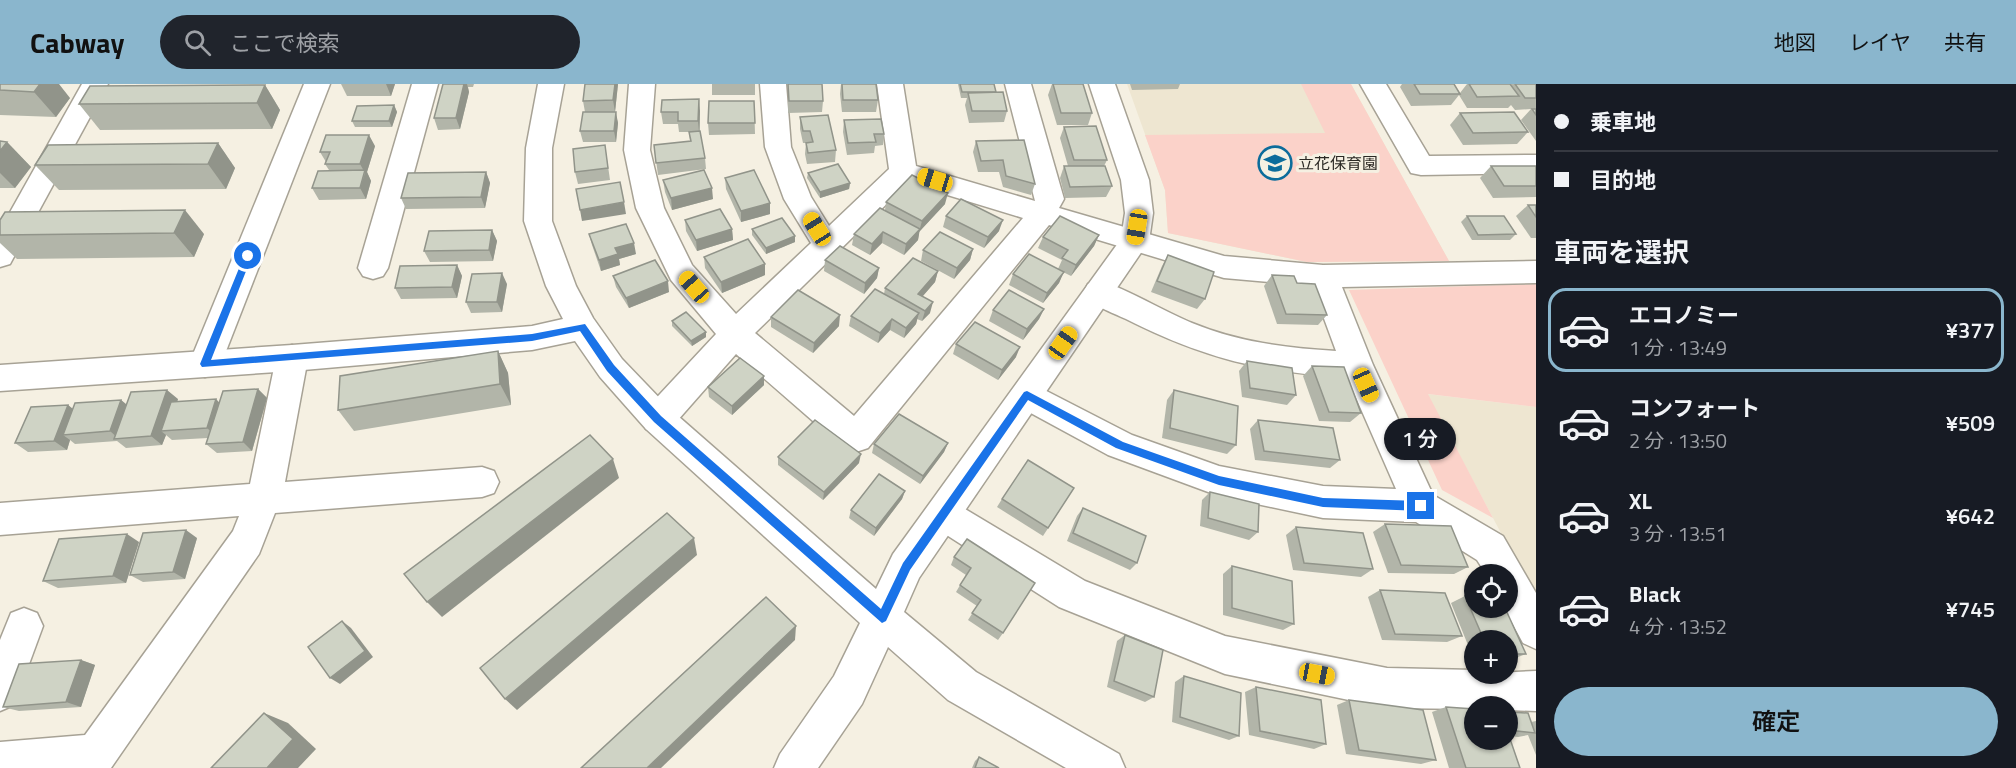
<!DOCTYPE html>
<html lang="ja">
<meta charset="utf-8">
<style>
:root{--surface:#171b24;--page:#20242c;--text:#f1f3f6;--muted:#9ea1a6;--line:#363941;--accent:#8ab6cd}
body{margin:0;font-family:"Titillium Web","Noto Sans JP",sans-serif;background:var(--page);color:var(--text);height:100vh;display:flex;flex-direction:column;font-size:22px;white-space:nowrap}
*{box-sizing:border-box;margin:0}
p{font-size:20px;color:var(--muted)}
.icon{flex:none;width:33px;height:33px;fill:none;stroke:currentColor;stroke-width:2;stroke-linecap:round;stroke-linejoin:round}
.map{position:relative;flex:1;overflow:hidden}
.drawer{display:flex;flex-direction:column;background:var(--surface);width:480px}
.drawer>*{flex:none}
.hud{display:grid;align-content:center;height:132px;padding:0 18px;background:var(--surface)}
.controls{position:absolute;left:1464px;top:480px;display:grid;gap:12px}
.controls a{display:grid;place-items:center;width:54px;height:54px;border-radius:50%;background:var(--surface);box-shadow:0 2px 4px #0004;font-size:30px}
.end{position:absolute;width:27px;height:27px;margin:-14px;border:8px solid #1a73e8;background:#fff;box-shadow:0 0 0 3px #fff}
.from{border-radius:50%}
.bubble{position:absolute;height:42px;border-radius:21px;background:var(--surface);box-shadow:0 2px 4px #0004;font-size:20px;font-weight:600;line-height:42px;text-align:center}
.car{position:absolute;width:18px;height:36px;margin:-18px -9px;border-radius:8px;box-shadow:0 0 4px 2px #0007;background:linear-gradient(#f5c518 24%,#345 0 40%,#f5c518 0 76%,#345 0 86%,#f5c518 0)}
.hud b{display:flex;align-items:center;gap:21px;height:57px;font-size:22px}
.hud b+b{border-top:2px solid var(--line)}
.hud i{width:15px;height:15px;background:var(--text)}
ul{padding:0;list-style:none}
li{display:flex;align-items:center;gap:18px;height:84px;margin:0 12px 9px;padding:0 6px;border:3px solid transparent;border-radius:18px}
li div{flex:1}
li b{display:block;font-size:22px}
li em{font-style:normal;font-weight:600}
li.selected{border-color:var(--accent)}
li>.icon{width:54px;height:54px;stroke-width:1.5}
h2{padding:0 18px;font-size:27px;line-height:72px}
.button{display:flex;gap:12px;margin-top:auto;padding:12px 18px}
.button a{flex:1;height:69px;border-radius:36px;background:var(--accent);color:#111;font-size:24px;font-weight:600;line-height:69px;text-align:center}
header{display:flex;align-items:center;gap:36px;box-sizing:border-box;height:84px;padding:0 30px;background:var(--accent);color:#111}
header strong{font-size:28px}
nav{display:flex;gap:33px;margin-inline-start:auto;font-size:21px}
.search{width:420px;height:54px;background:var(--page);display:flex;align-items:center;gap:15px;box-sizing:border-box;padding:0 21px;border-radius:33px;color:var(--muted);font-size:22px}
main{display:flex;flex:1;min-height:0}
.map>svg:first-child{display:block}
.built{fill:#eee6d1}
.green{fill:#fbd2c9}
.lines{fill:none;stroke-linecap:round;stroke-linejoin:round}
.street-casing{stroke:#a7a295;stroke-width:3}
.secondary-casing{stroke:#a7a295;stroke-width:3}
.street{fill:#fff;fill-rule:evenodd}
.secondary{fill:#fff;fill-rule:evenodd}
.wall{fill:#b2b5a9}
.shaded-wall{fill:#91948a}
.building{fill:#cfd3c5;stroke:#91948a;stroke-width:1.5}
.route{fill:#1a73e8}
.labels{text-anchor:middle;stroke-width:6;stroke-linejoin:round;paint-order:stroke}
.poi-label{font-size:16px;fill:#2b2924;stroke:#f5f0e2;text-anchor:start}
</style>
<header>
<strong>Cabway</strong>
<div class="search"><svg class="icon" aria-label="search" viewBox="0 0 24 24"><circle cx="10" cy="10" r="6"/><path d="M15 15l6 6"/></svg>ここで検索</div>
<nav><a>地図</a><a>レイヤ</a><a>共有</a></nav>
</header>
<main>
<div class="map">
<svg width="1536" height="684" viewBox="0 0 1536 684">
<rect width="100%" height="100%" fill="#f5f0e2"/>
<!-- built -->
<g class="built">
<polygon points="1127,0 1351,0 1449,177 1307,178 1168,149 1165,106"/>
<polygon points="1427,310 1536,323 1536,515 1493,434"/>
</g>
<!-- green -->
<g class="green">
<polygon points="1301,0 1351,0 1449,177 1307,178 1168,149 1165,106 1145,51 1325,49"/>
<polygon points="1536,200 1536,323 1428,310 1493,434 1442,406 1349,206"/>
</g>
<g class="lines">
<!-- street casing -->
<g class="street-casing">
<g id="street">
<polygon points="82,0 108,0 10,180 0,183 0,146"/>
<polygon points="304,0 330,0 221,280 216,289 205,293 194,289 189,280"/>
<polygon points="412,0 438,0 388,184 383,192 373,195 363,192 358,184"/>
<path d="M 629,0 L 655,0 L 650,66 L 664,124 L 692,181 L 736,230 L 811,159 L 784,115 L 765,63 L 760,0 L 786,0 L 791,63 L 811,113 L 829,142 L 889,85 L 877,0 L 903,0 L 916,82 L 1035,117 L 1005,0 L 1031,0 L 1064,115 L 1059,124 L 1224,172 L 1323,181 L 1536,177 L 1536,199 L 1342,203 L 1373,281 L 1433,411 L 1503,452 L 1536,509 L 1536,565 L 1523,559 L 1504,524 L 1508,524 L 1508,490 L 1486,490 L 1477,476 L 1416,438 L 1323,434 L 1219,412 L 1108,371 L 1016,321 L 1011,311 L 1016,301 L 1027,297 L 1132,351 L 1219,382 L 1323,402 L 1396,405 L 1347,293 C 1262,289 1201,273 1126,235 C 1111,228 1092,222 1084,208 L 1088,200 L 1099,196 C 1131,207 1161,226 1192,239 C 1238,258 1286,264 1336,267 L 1312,202 L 1224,194 L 1049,141 L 868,364 L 856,368 L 844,364 L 736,270 L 670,345 L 658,349 L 646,345 L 642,335 L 646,325 L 716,250 L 671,196 L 636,124 L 624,66 ZM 908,99 L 1023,134 L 854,332 L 755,249 Z"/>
<polygon points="1360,0 1386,0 1429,72 1536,71 1536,89 1421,91 1411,89"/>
<polygon points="292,261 303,265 308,274 285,398 482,383 494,387 499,398 494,409 482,413 275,429 259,470 111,684 0,684 0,658 85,651 233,447 239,432 0,451 0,419 250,400 276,274 281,265"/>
<polygon points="943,414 955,419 1085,497 1225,552 1387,584 1474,586 1474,590 1536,587 1536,627 1508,626 1508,622 1474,622 1474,625 1387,624 1225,590 1059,523 931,441 925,430 931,419"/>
<polygon points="24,524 37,529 43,542 14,621 0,627 0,556 11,529"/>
</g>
</g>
<!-- secondary casing -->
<g class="secondary-casing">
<polygon id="secondary" points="538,0 564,0 552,64 552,137 576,202 593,234 622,275 670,325 876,505 893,470 1121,155 1125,129 1121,96 1089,0 1115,0 1149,96 1153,129 1149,157 919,494 904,528 976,588 1119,670 1125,684 1066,684 948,616 888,563 862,620 818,684 774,684 780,670 834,592 860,539 646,345 600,293 575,257 532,266 292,287 0,307 0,281 292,261 532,242 563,235 546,202 524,137 526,64"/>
</g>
<!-- street -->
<use href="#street" class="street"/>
<!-- secondary -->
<use href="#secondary" class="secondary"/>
</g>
<!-- wall -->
<g class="wall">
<polygon points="0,0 70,14 56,33 0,31"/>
<polygon points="341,0 395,0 391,12 347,12"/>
<polygon points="443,0 474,0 473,3 468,3 469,8 460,45 438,46 434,34"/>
<polygon points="585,0 618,0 615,28 618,39 616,58 583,58 580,47 585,28 583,17"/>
<rect x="712" y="0" width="43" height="11"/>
<polygon points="788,0 823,17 822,28 788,29"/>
<polygon points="841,0 878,16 876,28 842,28 840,10"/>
<polygon points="958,0 994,0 996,9 1007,27 1004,38 969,39 965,21 967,14 961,14"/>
<polygon points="1052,0 1083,0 1092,29 1088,41 1057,41 1048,11"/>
<polygon points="1130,0 1180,0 1178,5 1132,6"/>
<polygon points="1402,0 1454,0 1460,9 1467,0 1536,0 1536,57 1521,36 1531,25 1515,26 1511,21 1508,24 1467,24 1459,11 1451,21 1411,22 1400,3"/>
<polygon points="265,1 280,26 272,45 100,46 79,20"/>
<polygon points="754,17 755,50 709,51 708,39"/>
<polygon points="394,21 397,28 392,43 355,43 352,37"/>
<polygon points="700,27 700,47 705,74 706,85 658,91 654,61 690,57 689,48 679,48 678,40 663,40 661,28"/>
<polygon points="1460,29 1528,48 1517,60 1463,61 1450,41"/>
<polygon points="800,33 836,66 835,78 807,80 805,70 806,59 803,59 800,45"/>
<polygon points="844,36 884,50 883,61 875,62 874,69 847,71 843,48"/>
<polygon points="1064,43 1107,76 1104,82 1112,102 1106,113 1065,114 1060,94 1064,82 1068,82 1060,54"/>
<polygon points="0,57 7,58 31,83 15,104 0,104"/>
<polygon points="976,57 1035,100 1031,111 1003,103 999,88 978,88 973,68"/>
<polygon points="218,59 235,84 226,105 59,106 35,81"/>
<polygon points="605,61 610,96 578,100 575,88"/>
<polygon points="375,62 367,88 371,97 366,115 319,116 312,104 329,86 325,80 326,78 320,68"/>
<polygon points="1491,82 1536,82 1536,113 1493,114 1480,94"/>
<polygon points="486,88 490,99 485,124 406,125 401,114"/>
<polygon points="808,89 850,99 849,105 820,114 807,94"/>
<polygon points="725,94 770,119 770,130 741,138 726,105"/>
<polygon points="663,96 713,115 672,126 665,108"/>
<polygon points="886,118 945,120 919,148 918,156 904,171 882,159 870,171 852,161 854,150 885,126"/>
<polygon points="1528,121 1536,121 1536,154 1531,154 1516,132"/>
<polygon points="946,132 999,147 984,164 943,143"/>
<polygon points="1467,132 1516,150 1510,156 1472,156 1461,138"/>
<polygon points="0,136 204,150 194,173 17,175 0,159"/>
<polygon points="685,136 732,145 733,156 697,167 686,147"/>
<polygon points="752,145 795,152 795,158 766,170 752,151"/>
<polygon points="492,146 497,157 493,177 430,178 424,167"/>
<polygon points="589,150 636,170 619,175 620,181 601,187 592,161"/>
<polygon points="1099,151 1094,162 1071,192 1063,188 1059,199 1043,219 1009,201 1013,190 1058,185 1062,176 1038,164 1043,153"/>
<polygon points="973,165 970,176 954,195 921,177 923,166"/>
<polygon points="1168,171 1205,215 1197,225 1151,208 1162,182"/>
<polygon points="704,173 765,191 722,209 705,184"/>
<polygon points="825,176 879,184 877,194 864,210 824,187"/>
<polygon points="457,181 462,192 457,214 401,215 395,204"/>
<polygon points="938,187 935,198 922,213 930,229 922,237 917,235 916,240 904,254 890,246 878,259 849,242 851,232 884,210 885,204"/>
<polygon points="1272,191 1327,231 1318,241 1277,240 1264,202"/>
<polygon points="613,192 669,208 629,224 616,203"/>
<polygon points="507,200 502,228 471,229 466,218"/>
<polygon points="1044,225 1039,235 1023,256 989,237 993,226"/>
<polygon points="771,233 839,242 813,269 771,243"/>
<polygon points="672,237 706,248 706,253 692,262 672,242"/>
<polygon points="956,260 1016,273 998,296 953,270"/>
<polygon points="498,267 508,289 511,321 354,347 338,326"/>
<polygon points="1247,277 1296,311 1287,321 1242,313 1239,287"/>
<polygon points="1312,282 1361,329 1350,338 1319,337 1303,292"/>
<polygon points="764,292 764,301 732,331 709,313 708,303"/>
<polygon points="258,305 267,314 252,367 217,369 206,360 208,354 172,356 166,351 162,361 126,364 117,357 75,360 70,356 67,366 28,368 15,359 68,321 73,325 121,316 127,321 178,315 177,318 216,315 219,319"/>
<polygon points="1174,306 1236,361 1227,370 1162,354 1167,316"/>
<polygon points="1258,336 1340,376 1330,384 1255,376 1250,345"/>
<polygon points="948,359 944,368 920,400 872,369 874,360"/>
<polygon points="778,373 859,379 823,416 778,381"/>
<polygon points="1074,404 1043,452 997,423 1002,415"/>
<polygon points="905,407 902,415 874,452 849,434 851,426"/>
<polygon points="1210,408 1258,448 1249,456 1200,442 1202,416"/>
<polygon points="1083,424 1137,479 1130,486 1067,457 1077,432"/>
<polygon points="1385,440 1468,483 1454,490 1388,489 1373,448"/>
<polygon points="1296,443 1373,485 1361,493 1293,486 1286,451"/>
<polygon points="197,454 185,495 143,498 130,491"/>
<polygon points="967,455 1003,549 998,556 968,536 977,522 956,508 966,491 951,481 954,473"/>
<polygon points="139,458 126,499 58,504 43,497"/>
<polygon points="1232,482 1294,540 1283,546 1223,531 1223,490"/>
<polygon points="1380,506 1462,552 1447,558 1382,556 1368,513"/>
<polygon points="1465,512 1526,570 1510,576 1508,576 1508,556 1474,556 1474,576 1451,519"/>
<polygon points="1125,551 1154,613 1145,618 1107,603 1117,557"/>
<polygon points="81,576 95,581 81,623 19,627 3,623"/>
<polygon points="1184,592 1239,652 1229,656 1172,638 1175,598"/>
<polygon points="1256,603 1326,660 1314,665 1249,651 1245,608"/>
<polygon points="1349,616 1436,676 1421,680 1346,670 1337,621"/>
<polygon points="1446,623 1508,656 1508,628 1531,638 1536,637 1536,671 1528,651 1518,653 1509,652 1520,684 1449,684 1432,628"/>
<polygon points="979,673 999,684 972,684 975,677"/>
</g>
<!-- shaded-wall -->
<g class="shaded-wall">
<polygon points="40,0 59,0 70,14 56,33 34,8"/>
<polygon points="386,0 395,0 391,12"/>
<polygon points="464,0 467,0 469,8 460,45 456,34"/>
<polygon points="615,0 618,0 615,28 613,16"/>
<polygon points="265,1 280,26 272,45 257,19"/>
<polygon points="699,15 700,27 699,48 698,37"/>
<polygon points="394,21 397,28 392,43 389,37"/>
<polygon points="616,28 618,39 616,58 614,47"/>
<polygon points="369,51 375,62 367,88 371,97 366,115 360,104 365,89 360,80"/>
<polygon points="7,58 31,83 15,104 0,89 0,67"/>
<polygon points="218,59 235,84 226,105 208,80"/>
<polygon points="486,88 490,99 485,124 481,113"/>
<polygon points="850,99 849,105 820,114 820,108"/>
<polygon points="712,104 713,115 672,126 671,114"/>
<polygon points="948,109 945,120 919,148 922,137"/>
<polygon points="624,118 626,130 582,137 580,126"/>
<polygon points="770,119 770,130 741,138 741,127"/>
<polygon points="185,126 204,150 194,173 174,149"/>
<polygon points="1003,136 999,147 984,164 988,153"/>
<polygon points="732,145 733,156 697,167 696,156"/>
<polygon points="920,145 918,156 904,171 906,160"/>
<polygon points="492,146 497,157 493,177 489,166"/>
<polygon points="883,148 882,159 870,171 872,160"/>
<polygon points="1099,151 1094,162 1071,192 1076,181"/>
<polygon points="795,152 795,158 766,170 766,164"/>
<polygon points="634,159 636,170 619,175 620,181 601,187 599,176 615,164"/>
<polygon points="973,165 970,176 954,195 957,184"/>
<polygon points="765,180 765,191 722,209 721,198"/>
<polygon points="457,181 462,192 457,214 452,203"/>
<polygon points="879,184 877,194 864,210 865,199"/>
<polygon points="938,187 935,198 915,221 918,210"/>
<polygon points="1064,188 1059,199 1043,219 1047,209"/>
<polygon points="502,189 507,200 502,228 497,218"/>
<polygon points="668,197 669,208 629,224 626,214"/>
<polygon points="933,218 930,229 922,237 925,227"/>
<polygon points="1044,225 1039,235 1023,256 1027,245"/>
<polygon points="919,229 916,240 904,254 906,244"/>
<polygon points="840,231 839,242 813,269 814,259"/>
<polygon points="892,235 890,246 878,259 880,249"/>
<polygon points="706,248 706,253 692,262 691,257"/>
<polygon points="1020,263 1016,273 998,296 1002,286"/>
<polygon points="498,267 508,289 511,321 500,300"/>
<polygon points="764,292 764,301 732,331 732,322"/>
<polygon points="258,305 267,314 252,367 243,358"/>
<polygon points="167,306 178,315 167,347 161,347 166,351 162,361 151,352"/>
<polygon points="216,315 225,325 217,353 207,344"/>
<polygon points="121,316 133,326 119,355 110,347"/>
<polygon points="68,321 80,331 63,351 70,356 67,366 54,357"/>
<polygon points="948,359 944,368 920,400 923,392"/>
<polygon points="861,370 859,379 823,416 824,408"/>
<polygon points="613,375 619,394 442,533 427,518"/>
<polygon points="905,407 902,415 874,452 876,444"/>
<polygon points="186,446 197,454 185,495 173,488"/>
<polygon points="127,450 139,458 126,499 113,492"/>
<polygon points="694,454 697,471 517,626 505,615"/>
<polygon points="342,537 351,544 373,573 340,600 330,594"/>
<polygon points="796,542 795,556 661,684 647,684"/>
<polygon points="81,576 95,581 81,623 66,618"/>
<polygon points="264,629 288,639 316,665 298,684 267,684"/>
</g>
<!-- building -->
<g class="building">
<polygon points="0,0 40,0 34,8 0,6"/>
<polygon points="443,0 464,0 456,34 434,34"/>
<polygon points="585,0 615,0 613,16 583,17"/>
<polygon points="788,0 822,0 823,17 789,17"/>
<polygon points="842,0 876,0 878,16 843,16"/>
<polygon points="960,0 994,0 996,8 962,8"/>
<polygon points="1053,0 1083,0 1092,29 1061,29"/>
<polygon points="1414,0 1454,0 1460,10 1420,10"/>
<polygon points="1469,0 1510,0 1519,12 1477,13"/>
<polygon points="1515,0 1536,0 1536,14 1525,14"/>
<polygon points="265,1 257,19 79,20 90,2"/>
<polygon points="1003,8 1007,27 972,27 968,9"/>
<polygon points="699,15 698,37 678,37 678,28 661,28 662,16"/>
<polygon points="709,17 754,17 755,39 708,39"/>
<polygon points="394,21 389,37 352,37 357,22"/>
<polygon points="1532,25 1536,25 1536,31"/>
<polygon points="583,28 616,28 614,47 580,47"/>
<polygon points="1514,28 1528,48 1473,49 1460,29"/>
<polygon points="828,31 836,66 808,69 806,59 813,58 810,47 803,47 800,33"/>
<polygon points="881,35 884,50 874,50 876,58 848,59 844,36"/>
<polygon points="1096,42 1107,76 1074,76 1064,43"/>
<polygon points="700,47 705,74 656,79 654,61 691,57 689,48"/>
<polygon points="326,51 369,51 360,80 325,80 330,68 320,68"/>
<polygon points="1024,56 1035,100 1006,92 1003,76 981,77 976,57"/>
<polygon points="0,57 7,58 0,67"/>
<polygon points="218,59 208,80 35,81 48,61"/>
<polygon points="605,61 608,84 575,88 573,65"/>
<polygon points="838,80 850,99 820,108 808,89"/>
<polygon points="1064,82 1105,82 1112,102 1070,103"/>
<polygon points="1491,82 1536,82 1536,102 1504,102"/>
<polygon points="365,86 360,104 312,104 318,87"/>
<polygon points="704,86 712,104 671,114 663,96"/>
<polygon points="754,86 770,119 741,127 725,94"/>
<polygon points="486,88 481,113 401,114 408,89"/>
<polygon points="912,91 948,109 922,137 886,118"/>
<polygon points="620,98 624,118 580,126 576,105"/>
<polygon points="961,115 1003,136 988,153 946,132"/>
<polygon points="1528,121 1536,121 1536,133"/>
<polygon points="880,124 920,145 906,160 883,148 872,160 854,150"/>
<polygon points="720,125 732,145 696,156 685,136"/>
<polygon points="185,126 174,149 0,151 0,136 5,128"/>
<polygon points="1060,132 1099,151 1076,181 1062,174 1068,166 1043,153"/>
<polygon points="1467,132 1504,132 1516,150 1478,151"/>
<polygon points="782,134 795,152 766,164 752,145"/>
<polygon points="626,140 634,159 615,164 618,170 599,176 589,150"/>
<polygon points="492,146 489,166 424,167 429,147"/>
<polygon points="940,148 973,165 957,184 923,166"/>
<polygon points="748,155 765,180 721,198 704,173"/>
<polygon points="840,162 879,184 865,199 825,176"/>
<polygon points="1029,170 1064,188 1047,209 1013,190"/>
<polygon points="1168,171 1214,188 1205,215 1157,197"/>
<polygon points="913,174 938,187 918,210 933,218 925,227 885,204"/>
<polygon points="655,176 668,197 626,214 613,192"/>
<polygon points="457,181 452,203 395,204 400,182"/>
<polygon points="502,189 497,218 466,218 472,190"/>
<polygon points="1272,191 1294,192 1297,199 1315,200 1327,231 1286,230"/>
<polygon points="875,205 919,229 906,244 892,235 880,249 851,232"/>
<polygon points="798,206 840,231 814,259 771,233"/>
<polygon points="1009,206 1044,225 1027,245 993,226"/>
<polygon points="686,228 706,248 691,257 672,237"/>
<polygon points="975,238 1020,263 1002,286 956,260"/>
<polygon points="498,267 500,300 338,326 340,292"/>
<polygon points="740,274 764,292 732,322 708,303"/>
<polygon points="1247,277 1292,284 1296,311 1250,304"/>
<polygon points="1312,282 1344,283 1361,329 1329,328"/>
<polygon points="258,305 243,358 206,360 223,307"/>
<polygon points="167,306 151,352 114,355 131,308"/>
<polygon points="1174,306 1238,322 1236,361 1170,344"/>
<polygon points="216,315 207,344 161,347 171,318"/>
<polygon points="121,316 110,347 63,351 75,319"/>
<polygon points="68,321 54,357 15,359 31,323"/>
<polygon points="899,330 948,359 923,392 874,360"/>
<polygon points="815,336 861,370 824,408 778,373"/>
<polygon points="1258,336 1333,344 1340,376 1264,367"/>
<polygon points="590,351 613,375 427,518 404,490"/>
<polygon points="1028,376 1074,404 1048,444 1002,415"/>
<polygon points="879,390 905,407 876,444 851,426"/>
<polygon points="1210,408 1259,420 1258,448 1208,434"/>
<polygon points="1083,424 1146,452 1137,479 1073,449"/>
<polygon points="667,429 694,454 505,615 480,584"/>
<polygon points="1385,440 1451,442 1468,483 1401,481"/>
<polygon points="1296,443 1363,449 1373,485 1304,479"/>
<polygon points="186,446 173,488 130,491 143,449"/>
<polygon points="127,450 113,492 43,497 59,455"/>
<polygon points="967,455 1035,499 1003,549 972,529 981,516 960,501 971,484 954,473"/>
<polygon points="1232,482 1292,497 1294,540 1232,524"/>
<polygon points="1380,506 1445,509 1462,552 1395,550"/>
<polygon points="1465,512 1474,512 1474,524 1505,524 1526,570 1508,570 1508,556 1484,556"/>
<polygon points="766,513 796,542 647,684 581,684"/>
<polygon points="342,537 365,567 330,594 308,563"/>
<polygon points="1125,551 1163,566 1154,613 1114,597"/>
<polygon points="81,576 66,618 3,623 19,580"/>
<polygon points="1184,592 1241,609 1239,652 1180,633"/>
<polygon points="1256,603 1321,616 1326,660 1260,647"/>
<polygon points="1349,616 1423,626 1436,676 1359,666"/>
<polygon points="1446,623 1474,625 1474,656 1508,656 1508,649 1520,684 1466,684"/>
<polygon points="1508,628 1528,629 1535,649 1508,646"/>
<polygon points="264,629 293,655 267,684 211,684"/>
<polygon points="979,673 999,684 975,684"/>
</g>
<!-- route -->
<polygon class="route" points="248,169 252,172 211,276 532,250 585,240 614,281 661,332 881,525 903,479 1024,308 1027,307 1123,358 1219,392 1323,414 1421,417 1426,422 1421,427 1323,423 1219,401 1116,364 1028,316 910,486 886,537 882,539 654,338 607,287 580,247 532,257 202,283 200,280 244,172"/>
<!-- icons -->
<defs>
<g id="school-ring" transform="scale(1.725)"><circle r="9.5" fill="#f5f0e2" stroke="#0c6c9b" stroke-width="1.5"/><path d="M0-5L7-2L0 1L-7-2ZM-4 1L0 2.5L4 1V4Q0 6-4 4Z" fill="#0c6c9b"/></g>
</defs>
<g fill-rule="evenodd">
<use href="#school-ring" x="1275" y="79"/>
</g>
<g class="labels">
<!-- poi labels -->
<g class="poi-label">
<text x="1298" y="85">立花保育園</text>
</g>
</g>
</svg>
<div class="controls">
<a><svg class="icon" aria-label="locate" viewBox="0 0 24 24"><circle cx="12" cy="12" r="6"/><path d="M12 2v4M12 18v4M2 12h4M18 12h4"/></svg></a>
<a>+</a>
<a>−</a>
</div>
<i class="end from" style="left:248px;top:172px"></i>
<i class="end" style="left:1421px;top:422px"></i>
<div class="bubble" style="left:1384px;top:334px;width:72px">1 分</div>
<i class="car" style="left:935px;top:96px;rotate:287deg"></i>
<i class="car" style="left:1137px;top:143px;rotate:189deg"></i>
<i class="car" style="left:817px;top:145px;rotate:328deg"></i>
<i class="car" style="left:694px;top:203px;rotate:319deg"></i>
<i class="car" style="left:1063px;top:259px;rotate:35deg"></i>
<i class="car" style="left:1366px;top:301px;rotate:156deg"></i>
<i class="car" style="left:1317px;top:590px;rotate:101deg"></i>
</div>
<section class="drawer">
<div class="hud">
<b><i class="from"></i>乗車地</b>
<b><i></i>目的地</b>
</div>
<h2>車両を選択</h2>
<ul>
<li class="selected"><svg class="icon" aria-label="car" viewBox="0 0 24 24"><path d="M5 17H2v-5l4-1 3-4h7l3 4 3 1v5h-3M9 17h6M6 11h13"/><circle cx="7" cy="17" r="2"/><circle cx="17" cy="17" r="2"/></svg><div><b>エコノミー</b><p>1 分 · 13:49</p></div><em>¥377</em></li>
<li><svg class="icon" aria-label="car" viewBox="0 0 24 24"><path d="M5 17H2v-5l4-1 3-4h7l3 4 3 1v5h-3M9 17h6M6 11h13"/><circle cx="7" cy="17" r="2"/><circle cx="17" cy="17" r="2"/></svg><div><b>コンフォート</b><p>2 分 · 13:50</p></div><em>¥509</em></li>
<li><svg class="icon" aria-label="car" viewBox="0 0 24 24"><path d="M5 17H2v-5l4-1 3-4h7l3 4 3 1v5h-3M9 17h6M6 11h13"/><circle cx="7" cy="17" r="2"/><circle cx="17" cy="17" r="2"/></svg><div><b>XL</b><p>3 分 · 13:51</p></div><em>¥642</em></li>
<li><svg class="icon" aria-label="car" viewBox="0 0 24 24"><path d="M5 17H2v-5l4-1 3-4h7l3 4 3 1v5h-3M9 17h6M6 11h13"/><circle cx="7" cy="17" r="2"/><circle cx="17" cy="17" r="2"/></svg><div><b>Black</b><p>4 分 · 13:52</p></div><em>¥745</em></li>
</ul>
<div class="button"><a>確定</a></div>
</section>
</main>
